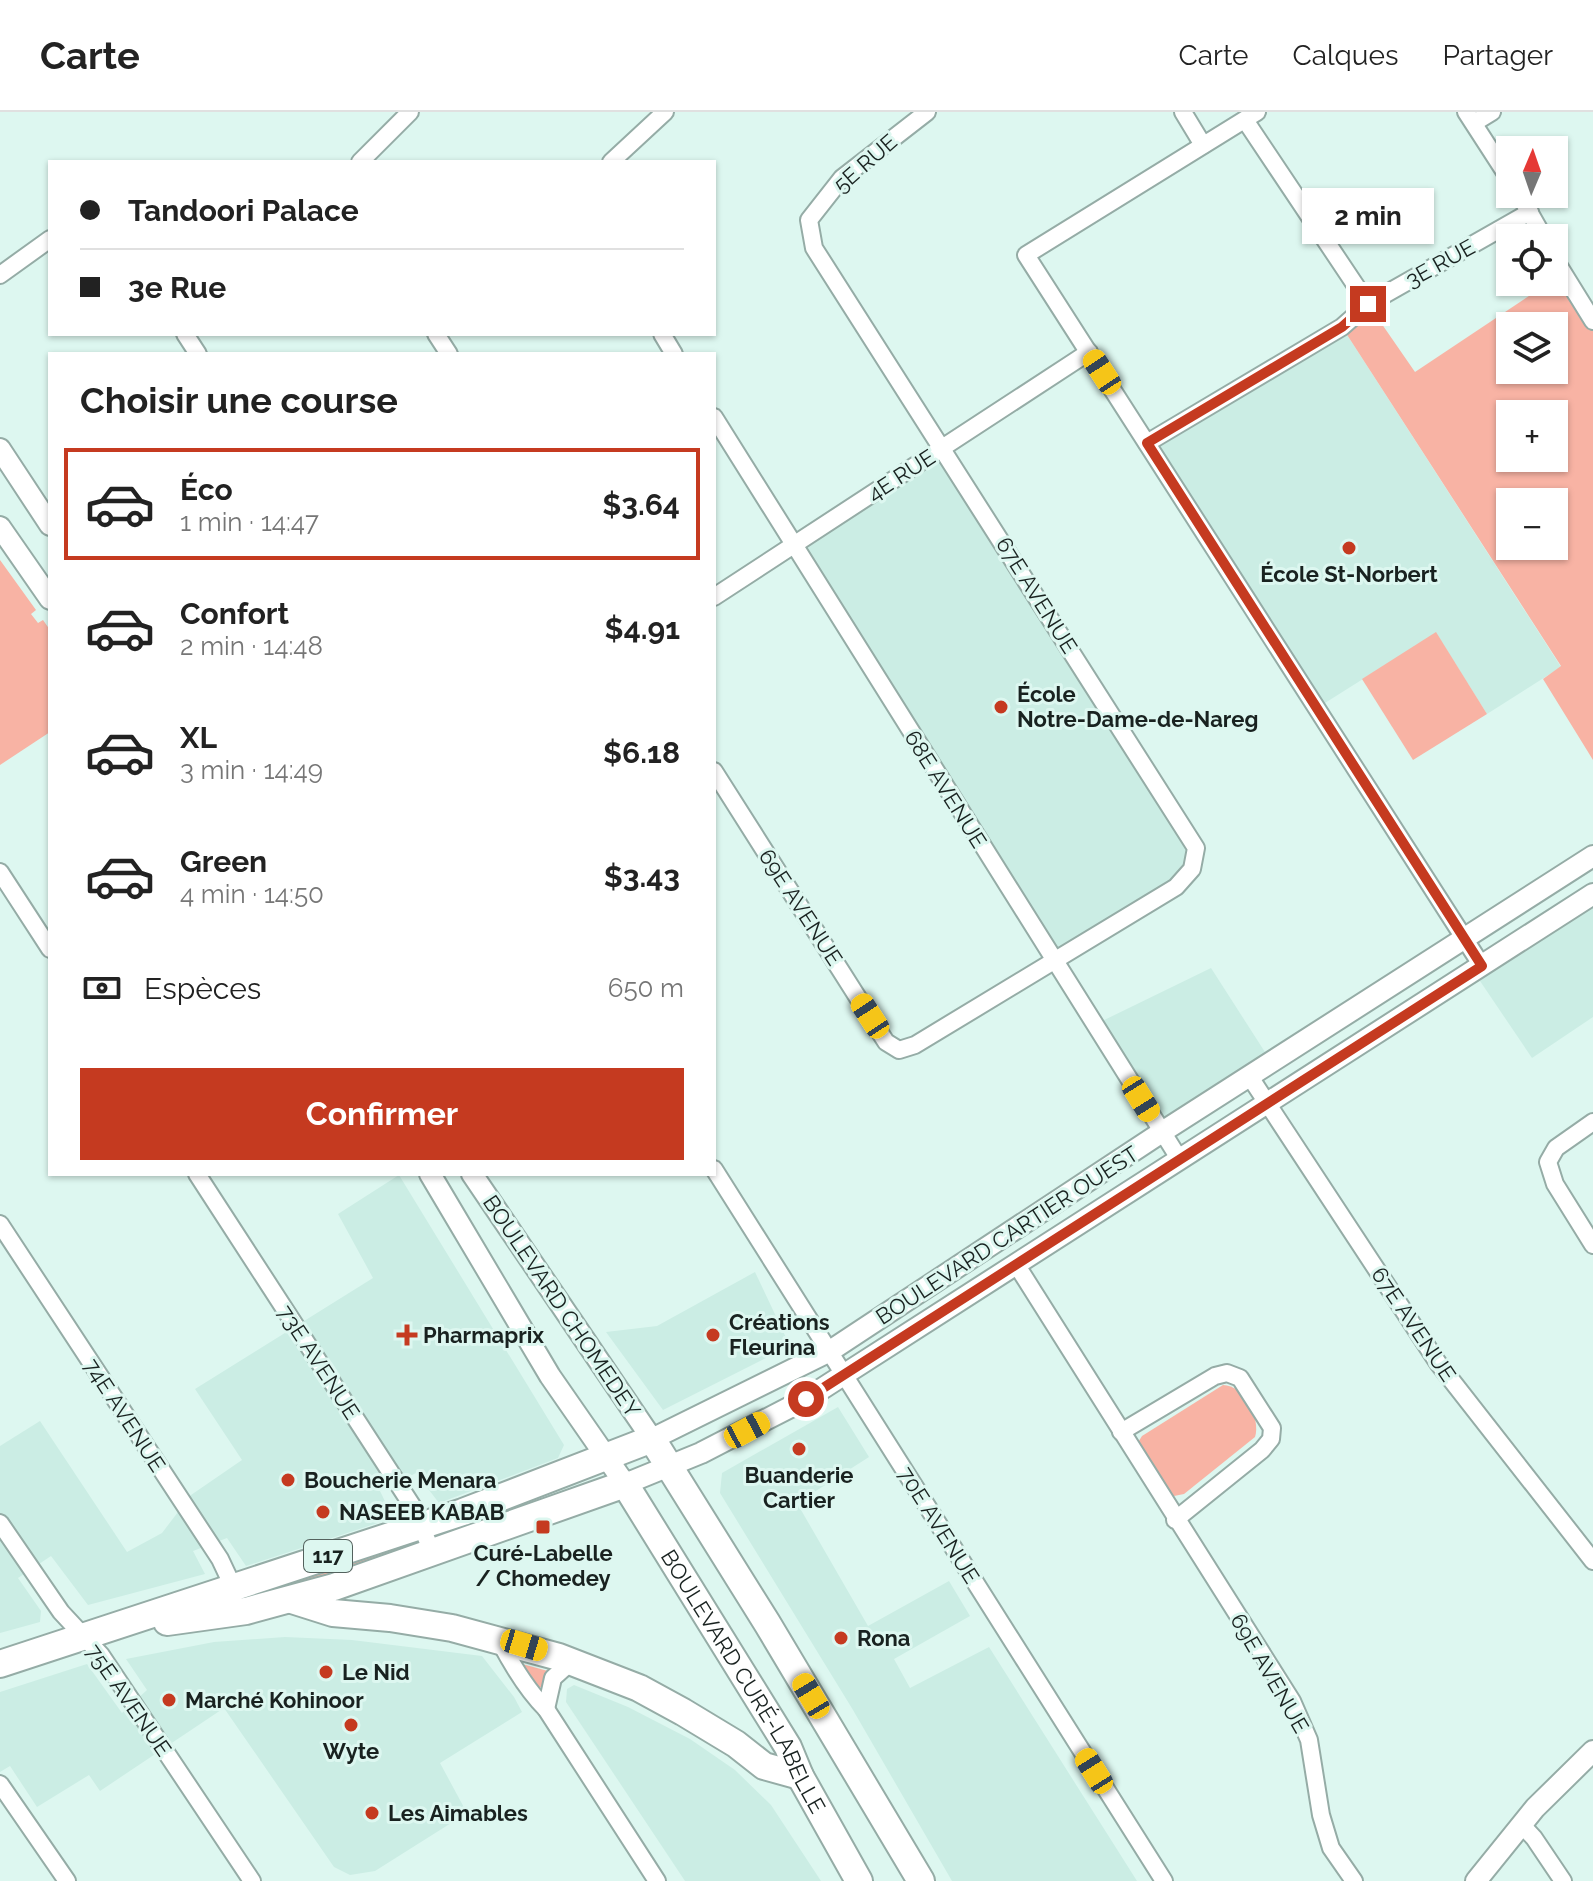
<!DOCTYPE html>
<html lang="fr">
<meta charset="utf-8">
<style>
:root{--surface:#fff;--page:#f6f6f6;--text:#222;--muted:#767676;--line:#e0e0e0;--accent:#c53a20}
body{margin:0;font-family:Raleway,sans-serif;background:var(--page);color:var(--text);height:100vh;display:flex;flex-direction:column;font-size:30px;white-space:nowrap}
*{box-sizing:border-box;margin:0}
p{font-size:26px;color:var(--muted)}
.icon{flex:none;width:44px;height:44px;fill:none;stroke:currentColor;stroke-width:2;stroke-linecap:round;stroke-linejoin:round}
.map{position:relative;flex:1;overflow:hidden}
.details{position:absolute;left:48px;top:240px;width:668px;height:824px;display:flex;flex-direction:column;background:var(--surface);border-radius:0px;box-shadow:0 2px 6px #0004}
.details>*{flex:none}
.guide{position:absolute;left:48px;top:48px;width:668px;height:176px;border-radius:0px;box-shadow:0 2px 6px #0004;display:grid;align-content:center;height:176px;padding:0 32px;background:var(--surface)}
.needle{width:52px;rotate:2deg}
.buttons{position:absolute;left:1496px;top:24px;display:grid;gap:16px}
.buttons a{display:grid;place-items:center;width:72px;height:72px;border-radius:0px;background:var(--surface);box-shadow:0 2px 6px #0004;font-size:40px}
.end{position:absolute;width:36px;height:36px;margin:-18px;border:10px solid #c53a20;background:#fff;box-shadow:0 0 0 4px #fff}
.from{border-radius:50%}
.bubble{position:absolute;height:56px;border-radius:0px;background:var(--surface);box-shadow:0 2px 6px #0004;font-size:26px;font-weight:700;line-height:56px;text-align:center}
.car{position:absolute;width:24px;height:48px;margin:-24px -12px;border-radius:10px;box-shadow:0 0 6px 2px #0007;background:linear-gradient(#f5c518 24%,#345 0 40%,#f5c518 0 76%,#345 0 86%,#f5c518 0)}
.guide b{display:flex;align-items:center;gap:28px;height:76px;font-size:30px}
.guide b+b{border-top:2px solid var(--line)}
.guide i{width:20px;height:20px;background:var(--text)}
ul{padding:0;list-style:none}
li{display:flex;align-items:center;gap:24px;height:112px;margin:0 16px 12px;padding:0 16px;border:4px solid transparent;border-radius:0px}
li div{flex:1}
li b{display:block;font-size:30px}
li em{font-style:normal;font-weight:700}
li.on{border-color:var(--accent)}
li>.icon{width:72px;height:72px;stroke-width:1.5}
h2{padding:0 32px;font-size:36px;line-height:96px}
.pay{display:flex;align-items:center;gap:20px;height:88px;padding:0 32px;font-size:30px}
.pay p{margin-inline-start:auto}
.action{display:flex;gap:16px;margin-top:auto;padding:16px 32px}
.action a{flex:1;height:92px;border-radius:0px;background:var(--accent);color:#fff;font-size:32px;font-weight:700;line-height:92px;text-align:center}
header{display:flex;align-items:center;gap:48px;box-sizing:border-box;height:112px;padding:0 40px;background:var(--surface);border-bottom:2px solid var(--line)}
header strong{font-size:38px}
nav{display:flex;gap:44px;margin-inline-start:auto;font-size:28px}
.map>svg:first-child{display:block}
.built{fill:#cbede4}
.green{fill:#f8b3a4;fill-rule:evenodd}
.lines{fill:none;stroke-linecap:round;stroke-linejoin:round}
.minor-casing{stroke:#95aca6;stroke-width:20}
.tertiary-casing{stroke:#95aca6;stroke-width:24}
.primary-casing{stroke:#95aca6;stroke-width:30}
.minor{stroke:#fff;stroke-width:16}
.tertiary{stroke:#fff;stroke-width:20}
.primary{stroke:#fff;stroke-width:26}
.route{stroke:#c53a20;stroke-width:10}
.poi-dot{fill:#c53a20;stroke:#ddf7f0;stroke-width:3}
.labels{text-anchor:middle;stroke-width:6;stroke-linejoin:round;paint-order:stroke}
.shield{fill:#ddf7f0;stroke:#54625e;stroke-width:2}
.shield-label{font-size:20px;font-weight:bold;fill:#192220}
.street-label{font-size:22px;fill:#192220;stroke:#ddf7f0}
.poi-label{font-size:22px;font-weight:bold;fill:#192220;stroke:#ddf7f0;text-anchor:start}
</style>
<header>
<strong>Carte</strong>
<nav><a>Carte</a><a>Calques</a><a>Partager</a></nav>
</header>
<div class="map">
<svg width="1593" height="1769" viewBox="0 0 1593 1769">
<rect width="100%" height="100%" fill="#ddf7f0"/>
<!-- built -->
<g class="built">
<polygon points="1342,215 1561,555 1487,602 1436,521 1317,596 1147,331"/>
<polygon points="943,335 1196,736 1192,757 1054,851 794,433"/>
<polygon points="1593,790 1593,905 1532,946 1480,869 1494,855"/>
<polygon points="1211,856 1272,951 1162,1020 1094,913"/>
<polygon points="399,1063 564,1333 558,1346 439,1391 416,1361 380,1379 393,1406 246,1454 227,1426 193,1439 205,1462 88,1493 51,1444 18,1466 41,1499 40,1510 0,1521 0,1334 40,1309 127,1440 162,1421 191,1383 242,1348 195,1277 373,1166 338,1102"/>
<polygon points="755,1160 790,1234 663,1298 606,1220 657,1214"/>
<polygon points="838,1295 869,1345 797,1391 868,1514 949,1469 970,1504 894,1547 910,1576 989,1535 1137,1769 952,1769 853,1598 720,1381 722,1361"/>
<polygon points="285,1525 352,1528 482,1544 514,1585 522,1600 440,1651 467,1701 375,1759 350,1763 334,1755 224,1596 100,1679 89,1663 37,1695 10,1654 0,1660 0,1580 87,1552 122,1601 147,1578 126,1547 214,1530"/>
<polygon points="574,1573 628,1595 690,1627 735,1658 771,1693 821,1769 685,1769 566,1590 567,1577"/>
</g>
<!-- green -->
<g class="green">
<path d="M 1562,162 L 1593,209 L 1593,648 L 1543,567 L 1561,554 L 1342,215 L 1368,192 L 1415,260 L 1550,170 L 1554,170 ZM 1510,214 L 1554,214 L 1554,258 L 1510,258 ZM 1510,302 L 1554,302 L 1554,346 L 1510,346 ZM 1510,390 L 1554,390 L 1554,434 L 1510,434 Z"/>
<polygon points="0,448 36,498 31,502 38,511 43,508 50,518 50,620 0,653"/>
<polygon points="1436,520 1487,602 1413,648 1362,567"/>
<path d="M 1223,1273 C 1244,1273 1261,1307 1255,1325 L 1184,1382 L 1169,1385 L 1137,1332 L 1142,1324 Z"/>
<polygon points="395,1434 397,1442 283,1479 265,1479 264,1475"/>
<polygon points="522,1552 548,1559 541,1575 537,1576"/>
</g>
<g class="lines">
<!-- minor casing -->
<g class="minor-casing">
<g id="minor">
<polyline points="1183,0 1203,33"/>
<polyline points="1257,0 1026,143 1482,854"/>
<polyline points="1466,0 1510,68"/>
<polyline points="1245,8 1368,192"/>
<polyline points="1474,11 1492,0"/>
<polyline points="360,50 410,0"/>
<polyline points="611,50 665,0"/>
<polyline points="1519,82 1544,126"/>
<polyline points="1554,146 1593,209"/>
<polyline points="0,163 50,127"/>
<polyline points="185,222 198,242"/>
<polyline points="436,222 449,242"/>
<polyline points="662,222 674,242"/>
<polyline points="714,305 1180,1048"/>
<polyline points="1147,331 1342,215 1368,192 1530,100"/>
<polyline points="714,485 1089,240"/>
<polyline points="714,659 886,930 899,938 915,933 1176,775 1192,757 1196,736 814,136 809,108 842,66 927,0"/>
<polyline points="0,760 50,837"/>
<polyline points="1250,965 1438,1251 1593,1449"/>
<polyline points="1593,1010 1556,1036 1548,1050 1555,1072 1593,1133"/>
<polyline points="714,1057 1164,1769"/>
<polyline points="197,1062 413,1395 433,1442"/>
<polyline points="0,1112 220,1447 236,1481"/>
<polyline points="1016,1152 1292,1589 1309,1628 1321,1703 1331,1736 1354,1769"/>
<polyline points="1121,1320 1215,1264 1227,1261 1240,1266 1272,1316 1271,1327 1262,1338 1175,1408"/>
<polyline points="0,1411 61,1500 101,1543 252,1769"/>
<path d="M 499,1528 C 512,1553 526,1577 546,1597 L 657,1769"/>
<polyline points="546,1597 553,1566 572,1549"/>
<polyline points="0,1672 67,1769"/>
<polyline points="1521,1712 1534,1726 1563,1769"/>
</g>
</g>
<!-- tertiary casing -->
<g class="tertiary-casing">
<g id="tertiary">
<polyline points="0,337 50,413"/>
<polyline points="0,415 50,487"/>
<polyline points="430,1062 550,1264 625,1372 701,1341 806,1287 1593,782"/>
<polyline points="472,1062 652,1327 830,1239 1162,1020 1593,744"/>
<polyline points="1476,1769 1535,1696 1593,1639"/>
</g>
</g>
<!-- primary casing -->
<g class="primary-casing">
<g id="primary">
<polyline points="292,1488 333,1501 390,1506 452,1516 559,1545 639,1576 683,1600 736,1632 764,1654 800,1664"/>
<path id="s1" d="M 167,1510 L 246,1499 L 334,1475 L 625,1372 L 788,1635 L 800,1664 L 859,1769"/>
<polyline points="0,1552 463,1400 652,1327 767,1511 921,1769"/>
</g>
</g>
<!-- minor -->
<use href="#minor" class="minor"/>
<!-- tertiary -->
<use href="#tertiary" class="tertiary"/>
<!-- primary -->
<use href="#primary" class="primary"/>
</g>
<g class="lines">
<!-- route -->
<polyline class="route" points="806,1287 1482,854 1147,331 1342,215 1368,192"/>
</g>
<!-- markers -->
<g class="poi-dot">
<circle cx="1349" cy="436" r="8"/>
<circle cx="1001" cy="595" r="8"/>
<path d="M403 1211h8v8h8v8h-8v8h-8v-8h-8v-8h8z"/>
<circle cx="713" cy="1223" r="8"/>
<circle cx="799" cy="1337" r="8"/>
<circle cx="288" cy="1368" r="8"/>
<circle cx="323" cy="1400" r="8"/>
<rect x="535" y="1407" width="16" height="16" rx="4"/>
<circle cx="841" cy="1526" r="8"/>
<circle cx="326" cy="1560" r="8"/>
<circle cx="169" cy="1588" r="8"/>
<circle cx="351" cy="1613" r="8"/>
<circle cx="372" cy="1701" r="8"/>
</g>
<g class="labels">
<!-- shield labels -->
<rect class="shield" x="304" y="1428" width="48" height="32" rx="6"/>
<g class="shield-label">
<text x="328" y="1451">117</text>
</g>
<!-- street labels -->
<g class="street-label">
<text transform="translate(865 51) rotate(-41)" y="8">5E RUE</text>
<text transform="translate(1440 151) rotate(-29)" y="8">3E RUE</text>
<text transform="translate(901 363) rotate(-33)" y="8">4E RUE</text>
<text transform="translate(1037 483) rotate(58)" y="8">67E AVENUE</text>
<text transform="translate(946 677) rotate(58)" y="8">68E AVENUE</text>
<text transform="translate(801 795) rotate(57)" y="8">69E AVENUE</text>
<text transform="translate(1007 1123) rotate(-33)" y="8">BOULEVARD CARTIER OUEST</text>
<text transform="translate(562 1194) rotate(56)" y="8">BOULEVARD CHOMEDEY</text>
<text transform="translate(1414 1212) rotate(56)" y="8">67E AVENUE</text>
<text transform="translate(319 1250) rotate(57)" y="8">73E AVENUE</text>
<text transform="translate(125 1303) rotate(57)" y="8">74E AVENUE</text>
<text transform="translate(939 1413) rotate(58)" y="8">70E AVENUE</text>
<text transform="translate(1270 1561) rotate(60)" y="8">69E AVENUE</text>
<text dy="8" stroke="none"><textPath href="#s1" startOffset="710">BOULEVARD CURÉ-LABELLE</textPath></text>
<text transform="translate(129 1588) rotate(55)" y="8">75E AVENUE</text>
</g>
<!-- poi labels -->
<g class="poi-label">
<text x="1349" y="470" text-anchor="middle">École St-Norbert</text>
<text x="1017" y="590">École<tspan x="1017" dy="25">Notre-Dame-de-Nareg</tspan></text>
<text x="729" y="1218">Créations<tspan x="729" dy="25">Fleurina</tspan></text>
<text x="423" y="1231">Pharmaprix</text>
<text x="799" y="1371" text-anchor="middle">Buanderie<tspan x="799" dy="25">Cartier</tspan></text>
<text x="304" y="1376">Boucherie Menara</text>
<text x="339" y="1408">NASEEB KABAB</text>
<text x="543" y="1449" text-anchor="middle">Curé-Labelle<tspan x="543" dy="25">/ Chomedey</tspan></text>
<text x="857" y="1534">Rona</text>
<text x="342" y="1568">Le Nid</text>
<text x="185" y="1596">Marché Kohinoor</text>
<text x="351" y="1647" text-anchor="middle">Wyte</text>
<text x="388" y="1709">Les Aimables</text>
</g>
</g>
</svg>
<div class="buttons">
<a><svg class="needle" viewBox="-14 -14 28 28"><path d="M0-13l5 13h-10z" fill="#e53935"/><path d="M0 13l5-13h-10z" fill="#767676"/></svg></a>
<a><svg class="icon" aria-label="locate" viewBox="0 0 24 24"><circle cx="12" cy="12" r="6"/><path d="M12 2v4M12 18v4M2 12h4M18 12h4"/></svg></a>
<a><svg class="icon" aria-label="layers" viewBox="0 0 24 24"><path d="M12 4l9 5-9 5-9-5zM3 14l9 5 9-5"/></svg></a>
<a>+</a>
<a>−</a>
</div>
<i class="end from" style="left:806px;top:1287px"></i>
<i class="end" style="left:1368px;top:192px"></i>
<div class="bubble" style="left:1302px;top:76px;width:132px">2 min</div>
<i class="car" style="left:1102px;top:260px;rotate:327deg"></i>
<i class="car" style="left:870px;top:904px;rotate:327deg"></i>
<i class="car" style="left:1141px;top:987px;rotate:148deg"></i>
<i class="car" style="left:747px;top:1318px;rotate:62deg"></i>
<i class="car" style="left:524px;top:1533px;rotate:107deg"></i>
<i class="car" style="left:811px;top:1584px;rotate:329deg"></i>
<i class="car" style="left:1094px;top:1659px;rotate:328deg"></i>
<div class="guide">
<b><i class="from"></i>Tandoori Palace</b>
<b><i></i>3e Rue</b>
</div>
<section class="details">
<h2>Choisir une course</h2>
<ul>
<li class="on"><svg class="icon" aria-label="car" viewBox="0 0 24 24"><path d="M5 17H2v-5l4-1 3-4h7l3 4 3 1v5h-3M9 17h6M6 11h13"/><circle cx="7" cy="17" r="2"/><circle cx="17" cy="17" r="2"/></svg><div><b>Éco</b><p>1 min · 14:47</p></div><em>$3.64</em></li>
<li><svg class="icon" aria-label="car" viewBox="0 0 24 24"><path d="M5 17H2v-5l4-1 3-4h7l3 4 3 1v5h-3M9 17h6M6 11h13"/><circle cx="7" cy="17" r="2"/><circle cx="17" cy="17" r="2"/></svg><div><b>Confort</b><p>2 min · 14:48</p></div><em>$4.91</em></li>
<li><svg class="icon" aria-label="car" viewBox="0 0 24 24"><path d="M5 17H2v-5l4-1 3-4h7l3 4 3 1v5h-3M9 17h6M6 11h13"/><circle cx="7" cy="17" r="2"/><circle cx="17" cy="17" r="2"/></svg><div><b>XL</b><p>3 min · 14:49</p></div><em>$6.18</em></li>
<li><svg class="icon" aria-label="car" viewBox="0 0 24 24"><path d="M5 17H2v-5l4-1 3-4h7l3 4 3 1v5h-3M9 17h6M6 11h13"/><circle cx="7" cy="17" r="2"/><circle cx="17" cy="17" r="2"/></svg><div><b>Green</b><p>4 min · 14:50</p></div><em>$3.43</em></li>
</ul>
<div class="pay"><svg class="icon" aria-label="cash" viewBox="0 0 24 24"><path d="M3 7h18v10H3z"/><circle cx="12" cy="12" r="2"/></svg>Espèces<p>650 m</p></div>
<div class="action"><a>Confirmer</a></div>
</section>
</div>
